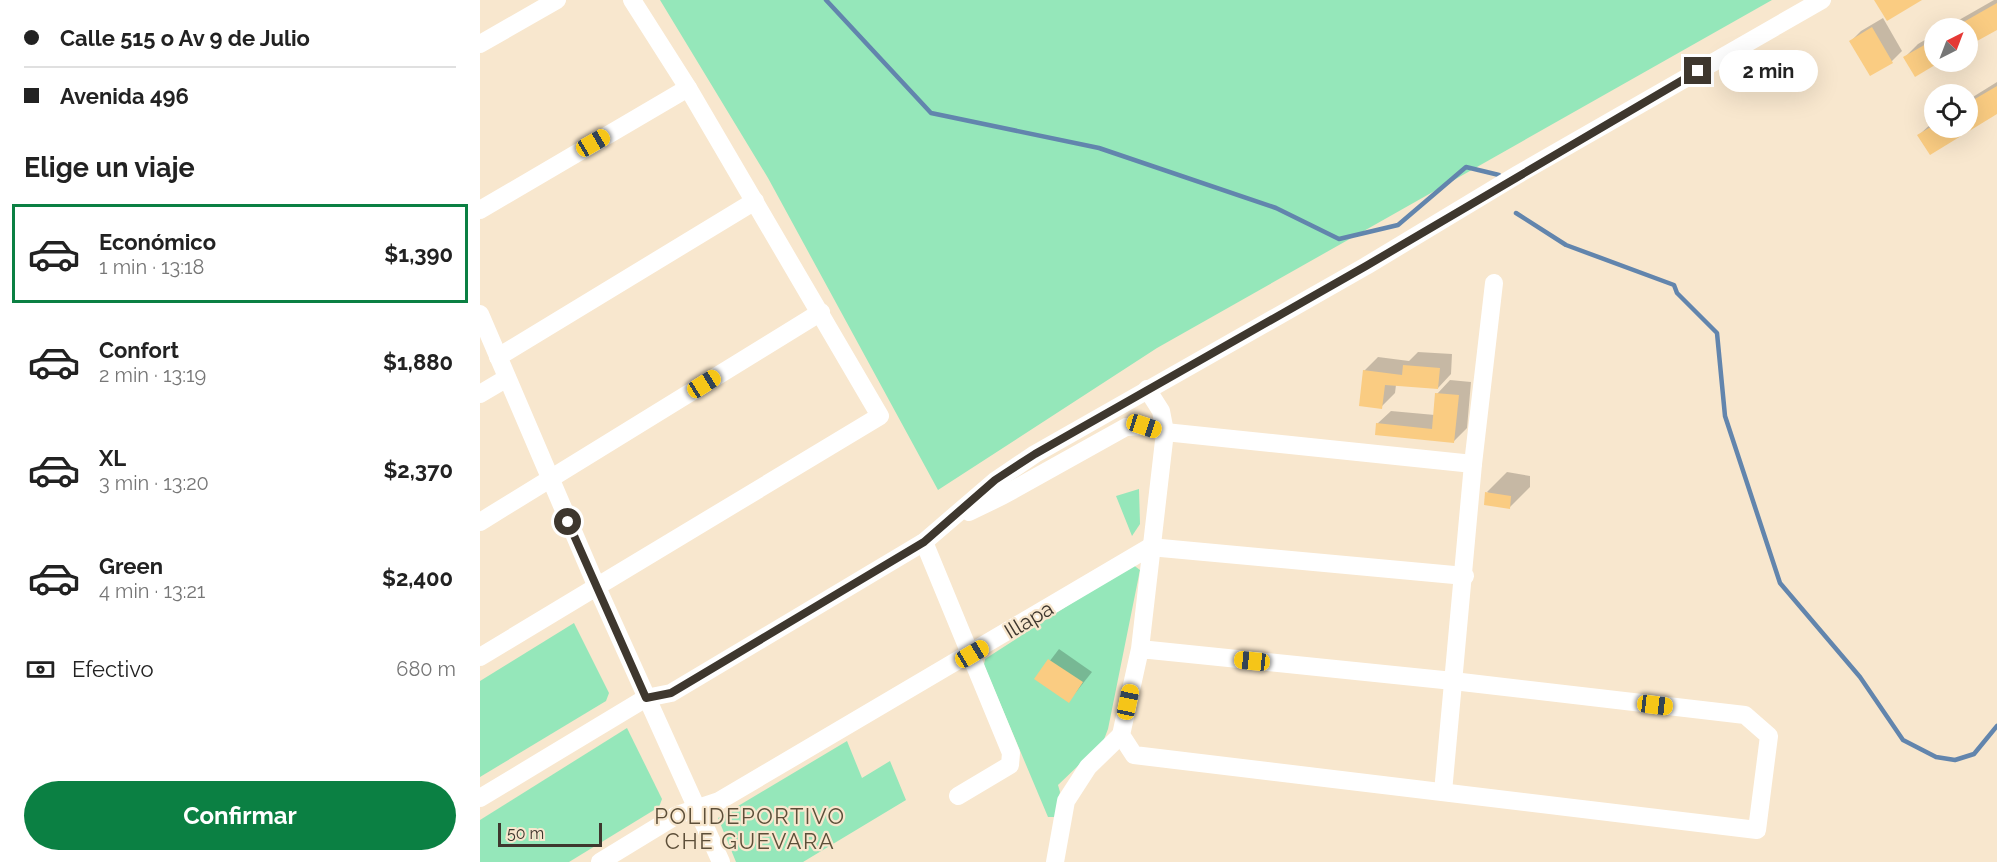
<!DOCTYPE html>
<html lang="es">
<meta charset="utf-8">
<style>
:root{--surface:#fff;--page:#f2f2f2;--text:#222;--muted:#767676;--line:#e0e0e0;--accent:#0b8043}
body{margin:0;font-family:Raleway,sans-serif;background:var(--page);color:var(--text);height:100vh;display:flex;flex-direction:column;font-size:22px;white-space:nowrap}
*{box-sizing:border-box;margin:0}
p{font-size:20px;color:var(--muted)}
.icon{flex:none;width:33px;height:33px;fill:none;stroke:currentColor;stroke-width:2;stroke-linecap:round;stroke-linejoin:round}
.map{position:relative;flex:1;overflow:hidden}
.details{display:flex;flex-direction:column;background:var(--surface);width:480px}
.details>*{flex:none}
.hud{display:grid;align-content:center;height:132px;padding:0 24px;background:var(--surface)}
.needle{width:39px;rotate:42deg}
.tools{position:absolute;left:1444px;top:18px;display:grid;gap:12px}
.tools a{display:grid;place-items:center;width:54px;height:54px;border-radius:50%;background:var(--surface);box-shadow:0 6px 24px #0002;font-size:30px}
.scale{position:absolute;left:18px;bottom:15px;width:104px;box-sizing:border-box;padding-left:6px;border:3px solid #3e372e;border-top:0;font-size:16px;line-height:21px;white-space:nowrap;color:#3e372e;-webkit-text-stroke:4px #f8e7ce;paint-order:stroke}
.end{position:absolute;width:27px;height:27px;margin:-14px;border:8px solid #3e372e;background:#fff;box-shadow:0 0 0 3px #fff}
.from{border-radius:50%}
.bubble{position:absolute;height:42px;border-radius:21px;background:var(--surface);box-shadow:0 6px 24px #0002;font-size:20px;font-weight:700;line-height:42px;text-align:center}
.car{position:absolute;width:18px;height:36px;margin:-18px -9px;border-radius:8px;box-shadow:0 0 4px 2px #0007;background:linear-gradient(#f5c518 24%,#345 0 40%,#f5c518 0 76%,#345 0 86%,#f5c518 0)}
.hud b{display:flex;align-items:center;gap:21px;height:57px;font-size:22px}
.hud b+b{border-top:2px solid var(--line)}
.hud i{width:15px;height:15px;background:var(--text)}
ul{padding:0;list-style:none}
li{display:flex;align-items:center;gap:18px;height:99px;margin:0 12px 9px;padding:0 12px;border:3px solid transparent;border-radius:0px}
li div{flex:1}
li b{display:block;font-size:22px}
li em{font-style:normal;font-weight:700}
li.on{border-color:var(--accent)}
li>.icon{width:54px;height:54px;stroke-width:1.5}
h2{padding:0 24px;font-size:27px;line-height:72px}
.pay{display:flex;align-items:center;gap:15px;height:66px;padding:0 24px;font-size:22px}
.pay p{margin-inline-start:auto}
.action{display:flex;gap:12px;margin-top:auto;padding:12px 24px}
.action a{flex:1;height:69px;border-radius:36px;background:var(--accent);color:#fff;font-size:24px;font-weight:700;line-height:69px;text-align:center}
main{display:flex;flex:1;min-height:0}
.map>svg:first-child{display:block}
.green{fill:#95e7ba}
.shadow{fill:#0003}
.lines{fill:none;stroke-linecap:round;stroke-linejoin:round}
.stream{stroke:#6285ad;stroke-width:4.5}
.building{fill:#facc82}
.minor{stroke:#fff;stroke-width:18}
.route{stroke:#3e372e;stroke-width:8}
.labels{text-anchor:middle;stroke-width:4.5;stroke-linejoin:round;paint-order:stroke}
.street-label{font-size:21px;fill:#3e372e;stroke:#f8e7ce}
.neighbourhood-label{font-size:22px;letter-spacing:1.5px;fill:#5d4f39;stroke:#f8e7ce}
</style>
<main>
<section class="details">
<div class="hud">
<b><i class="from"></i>Calle 515 o Av 9 de Julio</b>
<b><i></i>Avenida 496</b>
</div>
<h2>Elige un viaje</h2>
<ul>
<li class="on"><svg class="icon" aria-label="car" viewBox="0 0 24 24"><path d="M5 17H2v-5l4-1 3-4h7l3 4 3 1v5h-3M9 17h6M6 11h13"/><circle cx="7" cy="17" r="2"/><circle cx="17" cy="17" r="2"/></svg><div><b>Económico</b><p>1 min · 13:18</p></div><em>$1,390</em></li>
<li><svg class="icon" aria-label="car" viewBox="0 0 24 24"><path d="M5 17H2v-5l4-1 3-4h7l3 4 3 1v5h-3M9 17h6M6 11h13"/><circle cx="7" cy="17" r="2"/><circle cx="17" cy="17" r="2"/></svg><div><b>Confort</b><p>2 min · 13:19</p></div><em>$1,880</em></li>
<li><svg class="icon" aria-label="car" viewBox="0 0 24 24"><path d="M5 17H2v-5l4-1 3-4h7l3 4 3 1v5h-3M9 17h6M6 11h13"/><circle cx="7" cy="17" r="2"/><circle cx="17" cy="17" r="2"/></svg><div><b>XL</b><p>3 min · 13:20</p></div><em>$2,370</em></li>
<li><svg class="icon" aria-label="car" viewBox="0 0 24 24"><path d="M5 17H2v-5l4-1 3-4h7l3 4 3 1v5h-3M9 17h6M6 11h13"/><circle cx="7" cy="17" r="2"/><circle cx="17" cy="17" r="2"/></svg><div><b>Green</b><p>4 min · 13:21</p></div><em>$2,400</em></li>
</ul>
<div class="pay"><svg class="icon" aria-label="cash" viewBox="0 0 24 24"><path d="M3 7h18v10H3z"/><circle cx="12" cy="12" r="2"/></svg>Efectivo<p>680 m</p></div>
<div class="action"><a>Confirmar</a></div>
</section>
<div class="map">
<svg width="1517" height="862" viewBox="0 0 1517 862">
<rect width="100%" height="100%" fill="#f8e7ce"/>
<!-- green -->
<g class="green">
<polygon points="180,0 1292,0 677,348 458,490 288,178"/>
<polygon points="659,489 660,524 652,536 636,496"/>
<polygon points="652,564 660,570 628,729 623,742 578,785 580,792 575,817 568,817 504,665 505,659"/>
<polygon points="94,623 129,693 126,701 0,777 0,681"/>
<polygon points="147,728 182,799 179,807 89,862 0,862 0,820"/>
<polygon points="367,741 382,778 410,761 426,800 323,862 256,862 238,818"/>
</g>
<!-- shadow -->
<g class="shadow">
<polygon points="1514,0 1517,0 1517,28 1488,44 1488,28 1465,28"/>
<polygon points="1403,18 1422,51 1412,61 1391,74 1371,41 1381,31"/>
<polygon points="1455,34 1455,62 1459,62 1435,75 1425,57 1438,44"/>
<polygon points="1517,82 1517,112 1450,153 1439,135 1455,120 1455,128 1488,128 1488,100"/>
<polygon points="938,352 972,354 971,374 958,388 916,385 915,393 901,407 884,371 898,357 929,361"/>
<polygon points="970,380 991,382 987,428 973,442 897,424 911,411 955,415 957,394"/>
<polygon points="1027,472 1050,476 1050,487 1030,507 1007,492"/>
<polygon points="579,649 612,672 589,701 556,679"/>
</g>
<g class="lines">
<!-- stream -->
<g class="stream">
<polyline points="346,0 451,113 619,148 796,208 859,239 918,225 986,167 1019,175"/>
<polyline points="1036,213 1086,245 1194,285 1197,293 1237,333 1245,416 1300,583 1380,677 1423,740 1456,757 1475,760 1494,754 1517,726"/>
</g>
</g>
<!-- building -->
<g class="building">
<polygon points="1394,0 1442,0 1407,21"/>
<polygon points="1517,3 1517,30 1488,46 1488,28 1473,28"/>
<polygon points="1392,27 1413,63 1390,76 1369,41"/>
<polygon points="1455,39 1455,65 1435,77 1423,57"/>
<polygon points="1517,86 1517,114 1450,155 1437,135 1449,128 1488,128 1488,103"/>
<polygon points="923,365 960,368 958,389 905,385 902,409 879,406 883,370 922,375"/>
<polygon points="955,393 979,395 974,443 895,435 896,423 952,429"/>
<polygon points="1005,492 1031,496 1030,509 1004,505"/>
<polygon points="568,659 603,682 589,703 554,679"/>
</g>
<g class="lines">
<!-- minor -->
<g class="minor">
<polyline points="0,44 77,0"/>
<polyline points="0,210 208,88"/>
<polyline points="0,314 116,585 241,862"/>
<polyline points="18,357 275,201"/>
<polyline points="0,394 27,378"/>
<polyline points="489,512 522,496 646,427 664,426 685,432 993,464"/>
<polyline points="0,522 341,312"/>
<polyline points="444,542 531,753 530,765 525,768 478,796"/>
<polyline points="660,649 973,681 1265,715 1289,736 1277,830 654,755 641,735 660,649 685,432 681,411 667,389"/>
<polyline points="0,657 400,416 208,88 152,0"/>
<polyline points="963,792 993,464 1014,283"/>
<polyline points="0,798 166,698 191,693 444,542 515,481 555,454 886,266 1037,175 1342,0"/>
<polyline points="120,862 197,815 239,801 670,547 985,576"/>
<polyline points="575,862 586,801 608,767 641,735"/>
</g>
</g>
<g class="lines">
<!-- route -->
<polyline class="route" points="88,522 166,698 191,693 444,542 515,480 555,454 886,266 1218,71"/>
</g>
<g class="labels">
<!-- street labels -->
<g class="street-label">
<text transform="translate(549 620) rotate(-31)" y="7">Illapa</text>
</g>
<!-- neighbourhood labels -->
<g class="neighbourhood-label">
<text x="270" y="824">POLIDEPORTIVO<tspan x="270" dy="25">CHE GUEVARA</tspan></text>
</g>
</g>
</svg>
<div class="tools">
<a><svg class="needle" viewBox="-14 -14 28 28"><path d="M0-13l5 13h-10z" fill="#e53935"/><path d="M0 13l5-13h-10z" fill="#767676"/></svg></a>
<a><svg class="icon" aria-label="locate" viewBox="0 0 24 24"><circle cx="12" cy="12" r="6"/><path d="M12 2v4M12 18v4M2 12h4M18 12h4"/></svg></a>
</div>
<div class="scale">50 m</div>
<i class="end from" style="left:88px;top:522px"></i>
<i class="end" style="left:1218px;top:71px"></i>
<div class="bubble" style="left:1239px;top:50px;width:99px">2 min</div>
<i class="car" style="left:113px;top:143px;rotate:60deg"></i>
<i class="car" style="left:224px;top:384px;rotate:58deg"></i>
<i class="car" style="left:664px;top:426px;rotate:108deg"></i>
<i class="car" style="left:492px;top:654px;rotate:59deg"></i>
<i class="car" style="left:772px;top:661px;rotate:276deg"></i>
<i class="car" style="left:648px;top:702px;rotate:12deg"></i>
<i class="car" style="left:1175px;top:705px;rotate:97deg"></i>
</div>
</main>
